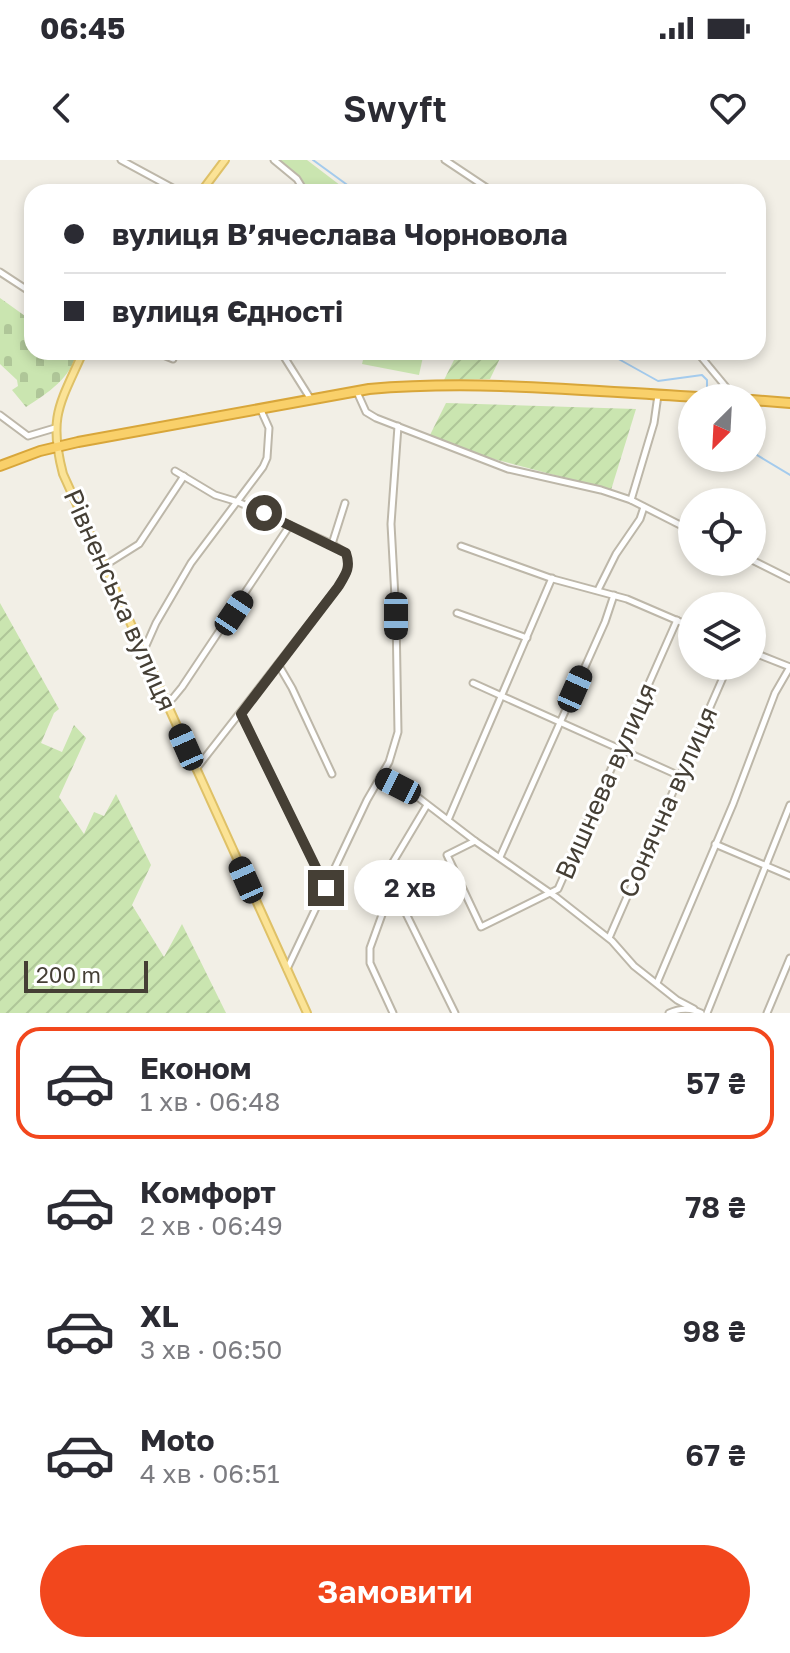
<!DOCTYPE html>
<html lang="uk">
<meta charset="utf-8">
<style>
:root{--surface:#fff;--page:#f7f7f7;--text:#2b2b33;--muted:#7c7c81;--line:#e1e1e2;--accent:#f2471d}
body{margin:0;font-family:"Golos Text",sans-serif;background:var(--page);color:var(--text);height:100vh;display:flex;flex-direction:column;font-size:30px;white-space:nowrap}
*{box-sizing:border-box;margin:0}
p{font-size:26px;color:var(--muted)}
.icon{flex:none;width:44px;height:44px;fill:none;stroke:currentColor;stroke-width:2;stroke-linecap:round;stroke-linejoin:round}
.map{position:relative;height:853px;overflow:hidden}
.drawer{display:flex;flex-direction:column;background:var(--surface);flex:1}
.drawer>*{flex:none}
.guide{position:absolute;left:24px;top:24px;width:742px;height:176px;border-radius:24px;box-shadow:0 4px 12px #0003;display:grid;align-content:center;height:176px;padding:0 40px;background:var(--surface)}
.needle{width:52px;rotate:204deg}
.controls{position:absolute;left:678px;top:224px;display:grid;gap:16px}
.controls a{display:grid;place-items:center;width:88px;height:88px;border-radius:50%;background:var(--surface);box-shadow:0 4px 12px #0003;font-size:40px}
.scale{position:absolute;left:24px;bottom:20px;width:124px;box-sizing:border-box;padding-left:8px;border:4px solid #453f35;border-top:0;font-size:22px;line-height:28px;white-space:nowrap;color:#453f35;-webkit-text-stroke:6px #fff;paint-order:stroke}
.end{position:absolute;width:36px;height:36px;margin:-18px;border:10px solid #453f35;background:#fff;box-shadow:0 0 0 4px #fff}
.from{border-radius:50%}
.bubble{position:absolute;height:56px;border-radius:28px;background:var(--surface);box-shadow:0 4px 12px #0003;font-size:26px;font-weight:600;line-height:56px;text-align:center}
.car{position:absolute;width:24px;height:48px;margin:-24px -12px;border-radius:10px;box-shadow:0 0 6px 2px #0007;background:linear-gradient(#222 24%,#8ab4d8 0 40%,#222 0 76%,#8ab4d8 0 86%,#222 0)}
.guide b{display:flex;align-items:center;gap:28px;height:76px;font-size:30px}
.guide b+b{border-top:2px solid var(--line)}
.guide i{width:20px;height:20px;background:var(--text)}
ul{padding:14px 0 0;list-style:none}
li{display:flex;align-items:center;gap:24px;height:112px;margin:0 16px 12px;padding:0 24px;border:4px solid transparent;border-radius:24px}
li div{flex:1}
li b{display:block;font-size:30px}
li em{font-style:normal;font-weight:600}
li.current{border-color:var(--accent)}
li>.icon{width:72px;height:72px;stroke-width:1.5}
.action{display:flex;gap:16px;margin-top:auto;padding:16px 40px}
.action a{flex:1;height:92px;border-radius:48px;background:var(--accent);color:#fff;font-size:32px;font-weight:600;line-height:92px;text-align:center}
.status{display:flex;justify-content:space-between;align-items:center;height:56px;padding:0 40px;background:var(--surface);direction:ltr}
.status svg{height:22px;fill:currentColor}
header{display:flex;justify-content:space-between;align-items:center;height:104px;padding:0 40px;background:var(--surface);font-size:36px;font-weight:600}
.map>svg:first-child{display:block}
.grass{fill:#cae5b0}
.cemetery{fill:url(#cemetery-stones)}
.garden{fill:url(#garden-furrows)}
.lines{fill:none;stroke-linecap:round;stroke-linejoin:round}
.stream{stroke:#a4cbed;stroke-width:2}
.minor-casing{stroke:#bdb7a9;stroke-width:9}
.major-casing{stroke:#dfc167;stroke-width:10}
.highway-casing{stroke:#d8a63a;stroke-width:12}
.minor{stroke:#fff;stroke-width:5}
.major{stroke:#fbe396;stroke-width:6}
.highway{stroke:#f9d06a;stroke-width:8}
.route{stroke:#453f35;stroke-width:10}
.labels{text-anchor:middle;stroke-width:6;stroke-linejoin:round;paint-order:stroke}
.street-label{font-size:26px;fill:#453f35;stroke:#fff}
</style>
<div class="status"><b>06:45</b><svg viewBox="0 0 49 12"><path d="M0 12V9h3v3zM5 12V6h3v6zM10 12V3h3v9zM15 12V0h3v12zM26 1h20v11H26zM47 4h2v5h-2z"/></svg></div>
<header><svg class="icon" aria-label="back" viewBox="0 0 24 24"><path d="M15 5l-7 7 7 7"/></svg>Swyft<svg class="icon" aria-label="heart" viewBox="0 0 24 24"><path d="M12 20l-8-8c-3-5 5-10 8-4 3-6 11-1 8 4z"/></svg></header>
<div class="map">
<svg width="790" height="853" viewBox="0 0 790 853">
<defs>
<pattern id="cemetery-stones" width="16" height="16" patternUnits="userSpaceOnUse" patternTransform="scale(2)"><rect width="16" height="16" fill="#cae5b0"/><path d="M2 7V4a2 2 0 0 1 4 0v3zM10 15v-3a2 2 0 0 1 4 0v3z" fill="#afc698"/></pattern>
<pattern id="garden-furrows" width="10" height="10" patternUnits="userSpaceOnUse" patternTransform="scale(2)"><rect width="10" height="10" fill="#cae5b0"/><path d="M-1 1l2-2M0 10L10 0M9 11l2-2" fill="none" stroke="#afc698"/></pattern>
</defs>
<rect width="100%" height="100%" fill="#f2efe6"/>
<!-- grass -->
<g class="grass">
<polygon points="280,0 307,0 349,32 306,32 302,21"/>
<polygon points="365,192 424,192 419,215 362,204"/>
</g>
<!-- cemetery -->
<path class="cemetery" d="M 0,138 L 32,161 L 32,192 L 77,192 C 70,219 49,232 26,247 L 12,230 L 18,226 L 17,220 L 0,204 Z"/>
<!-- garden -->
<g class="garden">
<polygon points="458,192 503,192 490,219 444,220"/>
<polygon points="446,243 636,249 611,330 486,297 430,275"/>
<polygon points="0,443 59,549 54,553 41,583 62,592 74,565 86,578 59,637 84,674 94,652 104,656 116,634 151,705 132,745 164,797 182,764 226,853 0,853"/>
</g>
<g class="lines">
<!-- stream -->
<g class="stream">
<polyline points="313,0 357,32"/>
<polyline points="606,192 658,221 702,215 707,220 707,229"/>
<polyline points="752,292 790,315"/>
</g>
<!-- minor casing -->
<g class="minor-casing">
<g id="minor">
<polyline points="121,0 180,32"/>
<polyline points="274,0 297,19 305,32"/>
<polyline points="445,0 493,32"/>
<polyline points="0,112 32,133"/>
<polyline points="156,192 173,199"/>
<polyline points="281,192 310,238"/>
<polyline points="697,192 731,233 731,238"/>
<polyline points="357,232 366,252 376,258 508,309 601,330 631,340 692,371"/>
<polyline points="0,255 28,276 55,268"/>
<path d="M 175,311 L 215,335 L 238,342 L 332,384 L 346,393 C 351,408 346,414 338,427 L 196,609"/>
<polyline points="631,340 654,263 658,235"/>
<polyline points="332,384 345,343"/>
<polyline points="461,386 553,419 627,439 692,467"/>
<polyline points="752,400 790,419"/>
<polyline points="104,406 139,384 184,316"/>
<polyline points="598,430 616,394 640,359 644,347"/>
<polyline points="457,453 527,478"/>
<polyline points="144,490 156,463 191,403 263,307 267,298 269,268 260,248"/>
<polyline points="752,492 790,507"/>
<polyline points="278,504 292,528 332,614"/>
<polyline points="473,523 682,617"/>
<polyline points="166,542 173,538 182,527 290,365"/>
<polyline points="241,554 326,728"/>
<polyline points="380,617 415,635 475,681 556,737 612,781 634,806 677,840 694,849"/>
<polyline points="427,645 393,702 388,717 455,853"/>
<polyline points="448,660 552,418"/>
<polyline points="475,681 447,695 481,767 558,729 677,460"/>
<polyline points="715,684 790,716"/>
<polyline points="500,697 605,462 614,435"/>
<polyline points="392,727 370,788 370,803 393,853"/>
<polyline points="609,778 728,506"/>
<polyline points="287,809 367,640 389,602 398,572 396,456 391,364 398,266"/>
<polyline points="657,823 733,644 775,533 790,507"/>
<path d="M 669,853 C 680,848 691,848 701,853"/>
<polyline points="707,853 790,645"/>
<polyline points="767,853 790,798"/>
</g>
</g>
<!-- major casing -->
<g class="major-casing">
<g id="major">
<polyline points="201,32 225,0"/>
<path d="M 83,192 C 60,244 48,256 63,314 L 307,853"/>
</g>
</g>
<!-- highway casing -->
<g class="highway-casing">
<g id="highway">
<polyline points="752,240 790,243"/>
<path d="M 0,306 L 40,291 L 78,282 L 369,229 C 483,219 599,232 713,238"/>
</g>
</g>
<!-- minor -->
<use href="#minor" class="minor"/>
<!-- major -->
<use href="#major" class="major"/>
<!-- highway -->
<use href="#highway" class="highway"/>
</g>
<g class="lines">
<!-- route -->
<path class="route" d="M 264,353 L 346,393 C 351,408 346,414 338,427 L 241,554 L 326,728"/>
</g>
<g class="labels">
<!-- street labels -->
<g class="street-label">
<text transform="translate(120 440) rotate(66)" y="9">Рівненська вулиця</text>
<text transform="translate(606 621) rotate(-66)" y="9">Вишнева вулиця</text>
<text transform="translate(668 642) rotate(-66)" y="9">Сонячна вулиця</text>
</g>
</g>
</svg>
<div class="controls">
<a><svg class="needle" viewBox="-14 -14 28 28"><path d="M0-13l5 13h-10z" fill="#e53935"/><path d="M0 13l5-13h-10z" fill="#7c7c81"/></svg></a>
<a><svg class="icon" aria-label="locate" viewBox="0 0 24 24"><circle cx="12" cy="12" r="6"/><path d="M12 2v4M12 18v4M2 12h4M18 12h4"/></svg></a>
<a><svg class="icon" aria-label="layers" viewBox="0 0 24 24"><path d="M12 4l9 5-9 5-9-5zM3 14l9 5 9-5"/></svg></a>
</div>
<div class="scale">200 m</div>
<i class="end from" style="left:264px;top:353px"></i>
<i class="end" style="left:326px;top:728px"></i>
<div class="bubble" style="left:354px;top:700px;width:112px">2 хв</div>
<i class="car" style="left:234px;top:453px;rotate:34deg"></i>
<i class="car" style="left:396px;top:456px;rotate:180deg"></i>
<i class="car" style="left:575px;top:529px;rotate:24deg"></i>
<i class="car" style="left:186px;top:587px;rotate:336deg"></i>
<i class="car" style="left:398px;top:626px;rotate:297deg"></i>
<i class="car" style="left:246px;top:720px;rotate:336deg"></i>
<div class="guide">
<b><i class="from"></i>вулиця Вʼячеслава Чорновола</b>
<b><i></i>вулиця Єдності</b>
</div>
</div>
<section class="drawer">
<ul>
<li class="current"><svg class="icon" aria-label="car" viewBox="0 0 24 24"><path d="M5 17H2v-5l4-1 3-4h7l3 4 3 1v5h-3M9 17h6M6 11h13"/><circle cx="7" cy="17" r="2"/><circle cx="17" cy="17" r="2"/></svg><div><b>Економ</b><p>1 хв · 06:48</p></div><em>57 ₴</em></li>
<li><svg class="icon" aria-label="car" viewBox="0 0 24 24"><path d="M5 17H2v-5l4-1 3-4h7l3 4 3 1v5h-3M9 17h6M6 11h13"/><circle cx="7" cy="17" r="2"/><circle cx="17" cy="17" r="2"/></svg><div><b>Комфорт</b><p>2 хв · 06:49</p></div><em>78 ₴</em></li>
<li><svg class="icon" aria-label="car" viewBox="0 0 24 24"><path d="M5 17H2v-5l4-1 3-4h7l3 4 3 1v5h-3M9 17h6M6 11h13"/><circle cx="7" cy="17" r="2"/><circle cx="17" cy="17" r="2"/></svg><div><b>XL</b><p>3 хв · 06:50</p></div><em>98 ₴</em></li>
<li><svg class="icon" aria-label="car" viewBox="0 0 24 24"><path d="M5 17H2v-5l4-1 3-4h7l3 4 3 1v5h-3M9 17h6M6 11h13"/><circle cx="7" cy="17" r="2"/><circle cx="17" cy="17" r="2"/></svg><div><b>Moto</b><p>4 хв · 06:51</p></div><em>67 ₴</em></li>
</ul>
<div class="action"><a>Замовити</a></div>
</section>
